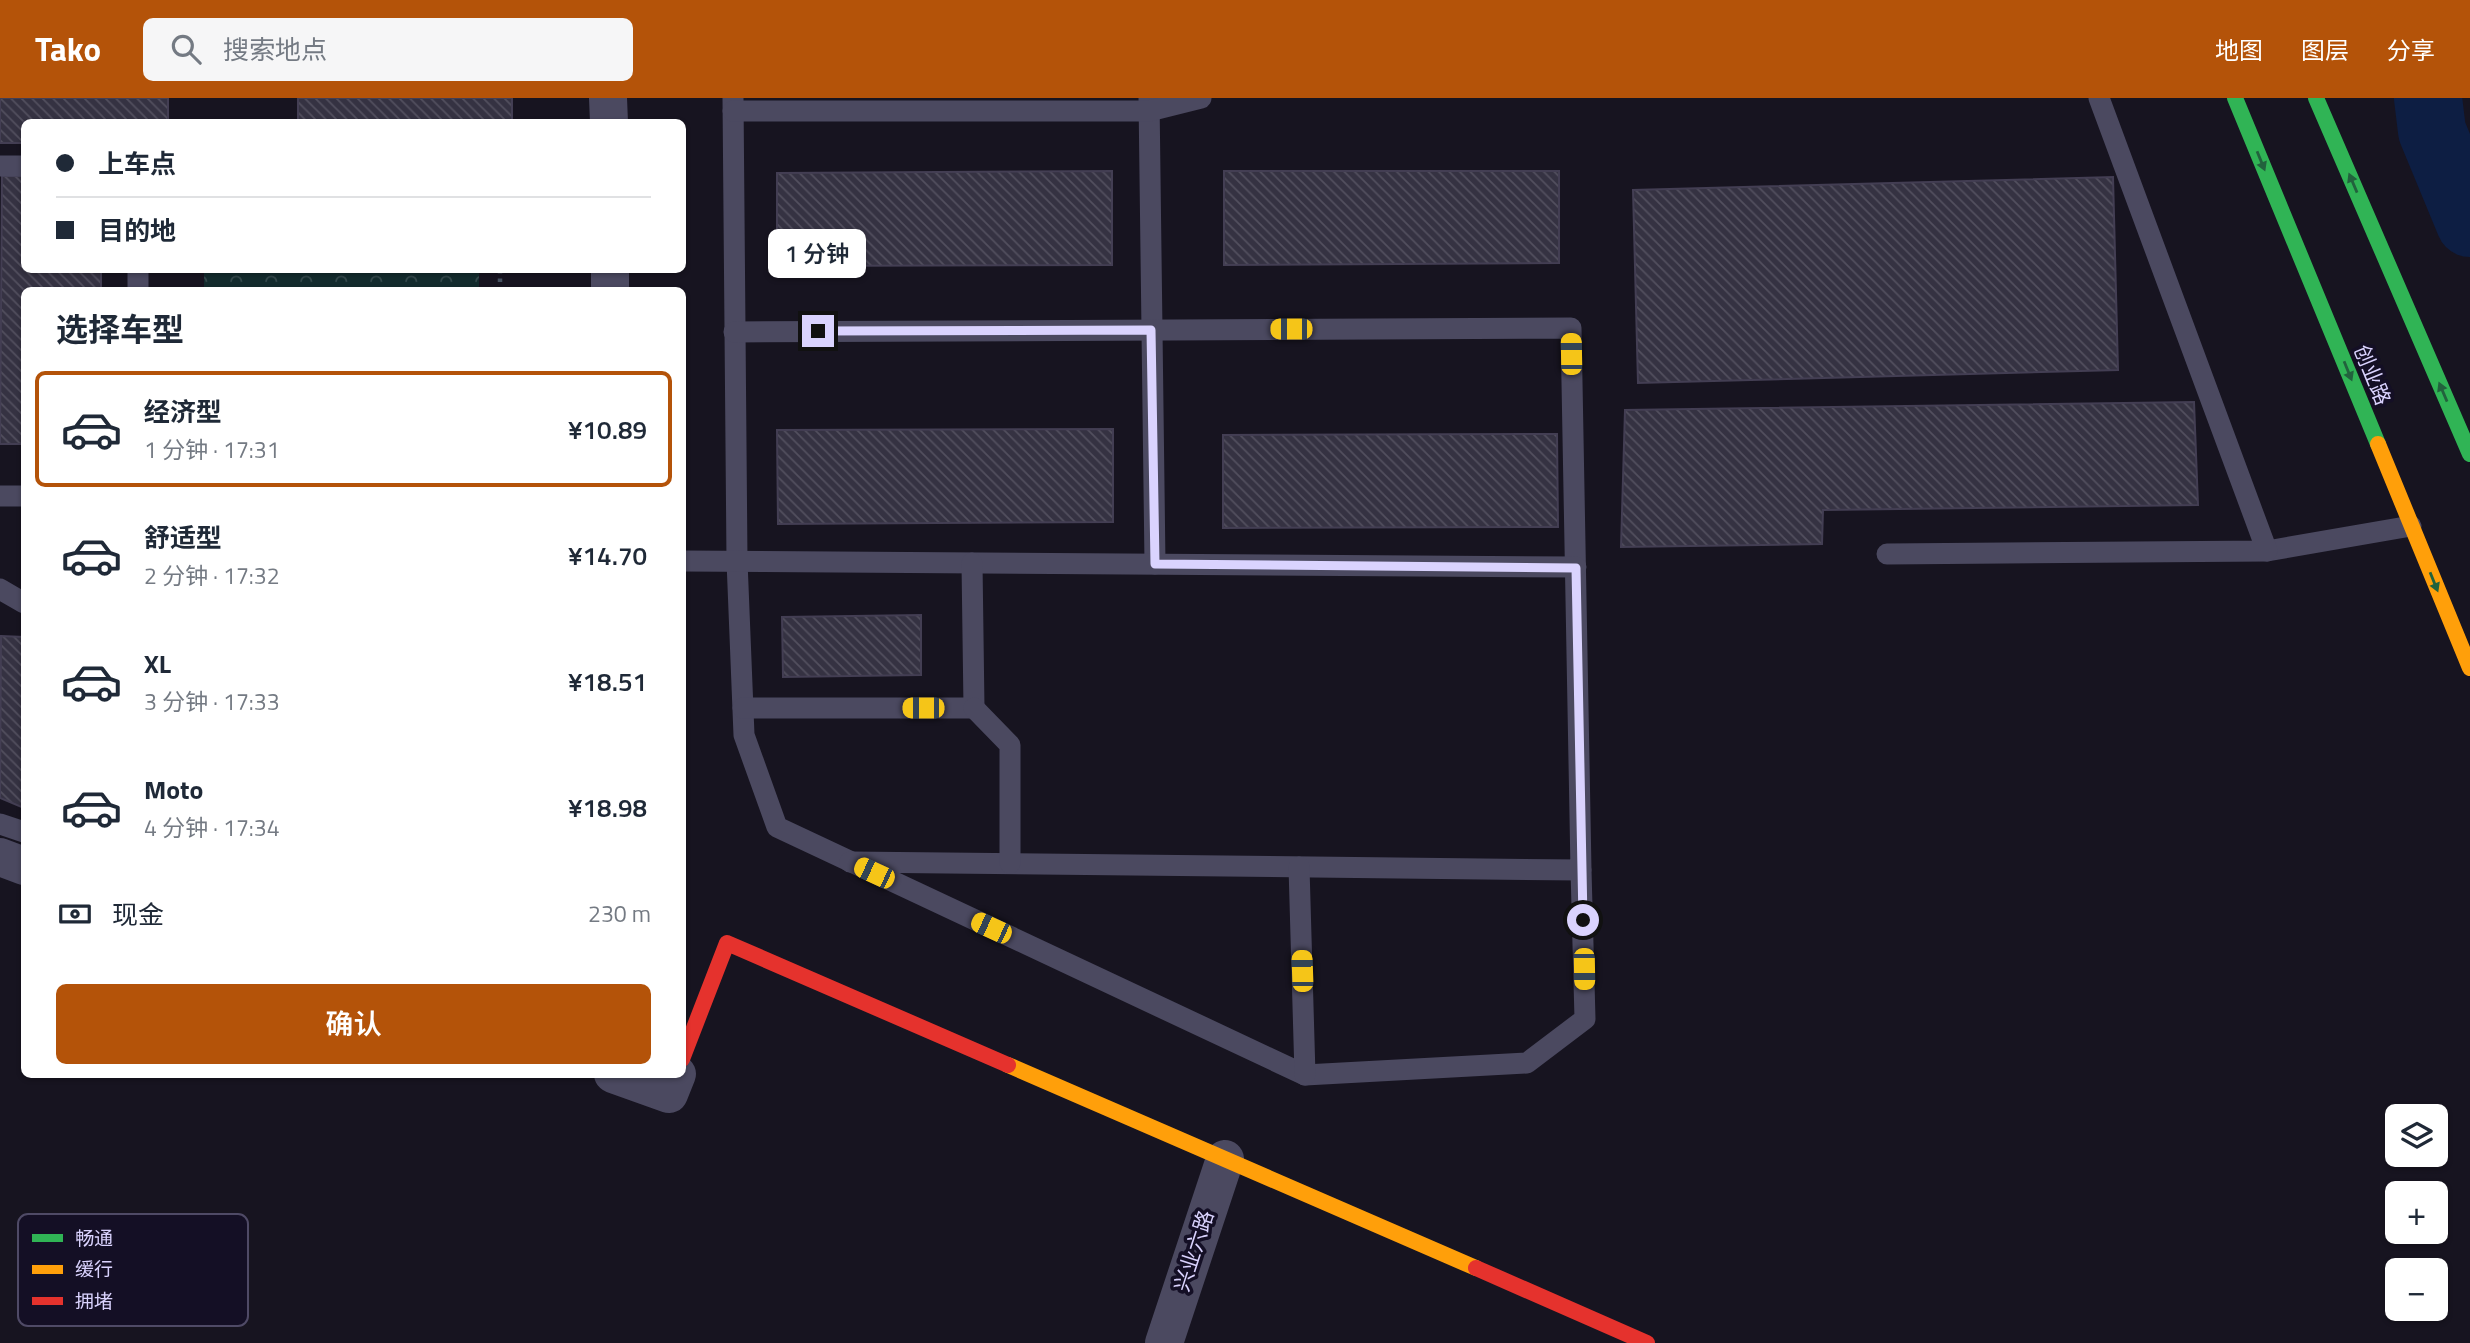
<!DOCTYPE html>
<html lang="zh">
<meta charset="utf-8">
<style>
:root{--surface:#fff;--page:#f6f6f7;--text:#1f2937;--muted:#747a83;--line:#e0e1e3;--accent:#b45309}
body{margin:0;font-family:"Titillium Web","Noto Sans SC",sans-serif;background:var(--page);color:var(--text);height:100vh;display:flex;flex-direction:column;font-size:26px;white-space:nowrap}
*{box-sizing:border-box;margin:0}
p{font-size:23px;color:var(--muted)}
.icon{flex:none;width:38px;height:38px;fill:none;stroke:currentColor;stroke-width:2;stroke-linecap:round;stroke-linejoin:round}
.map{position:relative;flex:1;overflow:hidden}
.details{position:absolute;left:21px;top:189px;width:665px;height:791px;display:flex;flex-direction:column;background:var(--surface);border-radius:10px;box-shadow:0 2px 5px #0004}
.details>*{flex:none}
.banner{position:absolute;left:21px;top:21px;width:665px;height:154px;border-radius:10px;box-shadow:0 2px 5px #0004;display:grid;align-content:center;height:154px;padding:0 35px;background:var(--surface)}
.tools{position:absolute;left:2385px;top:1006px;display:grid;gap:14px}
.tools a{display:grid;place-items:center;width:63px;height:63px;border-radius:10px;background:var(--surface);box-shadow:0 2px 5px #0004;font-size:35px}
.end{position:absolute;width:32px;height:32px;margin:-16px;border:9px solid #dad3fe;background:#111;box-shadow:0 0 0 4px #111}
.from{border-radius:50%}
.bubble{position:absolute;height:49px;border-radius:10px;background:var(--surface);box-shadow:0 2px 5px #0004;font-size:23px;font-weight:600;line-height:49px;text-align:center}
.car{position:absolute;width:21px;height:42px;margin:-21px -10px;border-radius:9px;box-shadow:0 0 5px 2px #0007;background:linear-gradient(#f5c518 24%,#345 0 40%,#f5c518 0 76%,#345 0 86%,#f5c518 0)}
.banner b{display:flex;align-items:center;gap:24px;height:66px;font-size:26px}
.banner b+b{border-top:2px solid var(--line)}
.banner i{width:18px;height:18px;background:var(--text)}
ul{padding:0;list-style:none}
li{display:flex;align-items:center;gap:21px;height:116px;margin:0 14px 10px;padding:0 21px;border:4px solid transparent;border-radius:10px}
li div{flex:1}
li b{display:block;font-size:26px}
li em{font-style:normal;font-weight:600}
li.selected{border-color:var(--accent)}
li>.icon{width:63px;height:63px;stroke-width:1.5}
h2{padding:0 35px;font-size:32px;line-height:84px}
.pay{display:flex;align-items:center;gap:18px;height:77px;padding:0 35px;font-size:26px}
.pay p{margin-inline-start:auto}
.button{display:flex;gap:14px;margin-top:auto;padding:14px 35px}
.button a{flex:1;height:80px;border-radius:10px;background:var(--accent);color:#fff;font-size:28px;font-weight:600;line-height:80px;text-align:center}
header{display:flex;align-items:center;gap:42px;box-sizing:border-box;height:98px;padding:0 35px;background:var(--accent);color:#fff}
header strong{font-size:33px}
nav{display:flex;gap:38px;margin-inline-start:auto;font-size:24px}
.search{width:490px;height:63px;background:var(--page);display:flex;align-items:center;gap:18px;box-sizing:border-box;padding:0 24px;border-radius:10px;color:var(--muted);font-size:26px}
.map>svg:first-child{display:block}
.park{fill:url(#park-crowns)}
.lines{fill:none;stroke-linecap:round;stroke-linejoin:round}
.river{stroke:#0d1e43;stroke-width:68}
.building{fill:url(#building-back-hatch);stroke:#433e53;stroke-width:2}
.path{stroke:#465160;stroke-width:4.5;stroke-dasharray:3.5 5;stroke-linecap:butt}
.lane{stroke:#4b4960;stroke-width:21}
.street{stroke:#4b4960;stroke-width:38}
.fast{stroke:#30b455;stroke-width:16}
.slow{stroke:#ff9f0a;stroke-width:16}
.jam{stroke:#e5322d;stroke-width:16}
.oneway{fill:#22623d}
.route{stroke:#dad3fe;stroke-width:9}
.labels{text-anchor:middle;stroke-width:7;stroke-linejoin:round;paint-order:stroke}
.street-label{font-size:21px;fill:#dad3fe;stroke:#140f25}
.key{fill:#140f25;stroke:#4f4a66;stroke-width:2}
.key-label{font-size:19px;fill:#dad3fe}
</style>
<header>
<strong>Tako</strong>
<div class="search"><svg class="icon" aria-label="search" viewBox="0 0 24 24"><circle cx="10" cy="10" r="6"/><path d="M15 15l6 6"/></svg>搜索地点</div>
<nav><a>地图</a><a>图层</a><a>分享</a></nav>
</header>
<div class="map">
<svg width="2470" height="1245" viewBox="0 0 2470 1245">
<defs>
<pattern id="park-crowns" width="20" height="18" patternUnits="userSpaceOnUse" patternTransform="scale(1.75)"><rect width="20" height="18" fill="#132b2d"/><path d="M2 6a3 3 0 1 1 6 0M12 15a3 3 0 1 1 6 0" fill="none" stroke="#35494c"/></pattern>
<pattern id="building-back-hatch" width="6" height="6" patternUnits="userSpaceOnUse" patternTransform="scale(1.75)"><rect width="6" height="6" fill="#353242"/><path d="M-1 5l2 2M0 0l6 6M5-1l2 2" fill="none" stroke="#524f5e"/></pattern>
</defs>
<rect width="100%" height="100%" fill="#171420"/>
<!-- park -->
<rect class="park" x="204" y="172" width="275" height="20"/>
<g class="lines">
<!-- river -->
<polyline class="river" points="2428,0 2432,33 2470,125"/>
</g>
<!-- building -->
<g class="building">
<polygon points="0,0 168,0 168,24 24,24 24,45 0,45"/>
<rect x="298" y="0" width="214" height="24"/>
<polygon points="1112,73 1112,167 777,168 777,75"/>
<polygon points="1224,73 1559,73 1559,165 1224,167"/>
<polygon points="2,78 24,78 24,172 101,172 101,192 24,192 24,346 0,346"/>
<polygon points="2113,79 2118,272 1638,285 1633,92"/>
<polygon points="2194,304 2198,407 1823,412 1822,446 1621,449 1625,312"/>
<polygon points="1113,331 1113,424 778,426 777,332"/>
<polygon points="1557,336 1558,429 1223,430 1223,337"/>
<polygon points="921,517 921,577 783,579 782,519"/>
<polygon points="1,538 24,539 24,710 0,700"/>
</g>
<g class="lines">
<!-- path -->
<polyline class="path" points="500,172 500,192"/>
<!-- lane -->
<g class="lane">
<polyline points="733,0 737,463 744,637 777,729 1305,977 1527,965 1585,921 1581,772"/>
<polyline points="1149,0 1155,466"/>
<polyline points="733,13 1149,13 1201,0"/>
<polyline points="0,68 24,68"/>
<polyline points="138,172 138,192"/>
<polyline points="734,234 1571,230 1581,772 850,764"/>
<polyline points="0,398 24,398"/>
<polyline points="2267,453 2411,428"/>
<polyline points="1887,456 2267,453 2099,0"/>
<polyline points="682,463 1576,469"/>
<polyline points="0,491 24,505"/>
<polyline points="743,610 974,610 972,465"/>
<polyline points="974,610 1010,647 1010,765"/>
<polyline points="0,726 24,734"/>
<polyline points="1299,769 1305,977"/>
</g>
<!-- street -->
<g class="street">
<polyline points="608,0 609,24"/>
<polyline points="610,172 610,192"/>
<polyline points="0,759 24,768"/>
<polyline points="613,976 669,996 677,976"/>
<polyline points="1164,1245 1225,1061"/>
</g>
<!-- fast -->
<g class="fast">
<polyline points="2235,0 2378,346"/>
<polyline points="2316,0 2470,356"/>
</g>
<!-- slow -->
<g class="slow">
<polyline points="2378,346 2470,570"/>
<polyline points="1008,967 1476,1170"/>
</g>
<!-- jam -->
<g class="jam">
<polyline points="682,961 727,845 1008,967"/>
<polyline points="1476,1170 1647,1245"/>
</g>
</g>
<!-- one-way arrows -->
<defs><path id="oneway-solid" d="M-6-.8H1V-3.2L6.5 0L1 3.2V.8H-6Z" transform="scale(1.75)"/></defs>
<g class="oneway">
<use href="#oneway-solid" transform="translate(2261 63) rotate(68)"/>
<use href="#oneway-solid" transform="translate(2353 85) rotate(-113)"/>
<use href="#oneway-solid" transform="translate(2348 273) rotate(68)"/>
<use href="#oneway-solid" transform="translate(2443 294) rotate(-113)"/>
<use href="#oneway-solid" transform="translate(2434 484) rotate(68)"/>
</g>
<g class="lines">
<!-- route -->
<polyline class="route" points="818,233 1151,232 1155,466 1576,470 1583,822"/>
</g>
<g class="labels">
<!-- street labels -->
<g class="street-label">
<text transform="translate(2372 277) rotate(68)" y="7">创业路</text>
<text transform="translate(1194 1153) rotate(-72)" y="7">兴业六路</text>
</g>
</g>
<!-- legend -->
<rect x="18" y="1116" width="230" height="112" rx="10" class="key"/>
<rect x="32" y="1136" width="31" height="8" fill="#30b455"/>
<rect x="32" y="1167" width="31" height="9" fill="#ff9f0a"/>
<rect x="32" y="1199" width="31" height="8" fill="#e5322d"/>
<g class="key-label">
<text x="75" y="1147">畅通</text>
<text x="75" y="1178">缓行</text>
<text x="75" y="1210">拥堵</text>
</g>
</svg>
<div class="tools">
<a><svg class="icon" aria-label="layers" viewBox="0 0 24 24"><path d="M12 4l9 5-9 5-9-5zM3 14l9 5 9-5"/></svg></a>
<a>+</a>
<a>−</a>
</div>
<i class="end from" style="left:1583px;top:822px"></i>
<i class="end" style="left:818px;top:233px"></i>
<div class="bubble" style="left:768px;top:131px;width:98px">1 分钟</div>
<i class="car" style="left:1291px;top:231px;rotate:270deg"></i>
<i class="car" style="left:1571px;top:256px;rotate:359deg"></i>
<i class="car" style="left:923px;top:610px;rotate:270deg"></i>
<i class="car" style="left:874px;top:775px;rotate:295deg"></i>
<i class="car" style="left:991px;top:830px;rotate:295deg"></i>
<i class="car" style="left:1584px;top:871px;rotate:179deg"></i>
<i class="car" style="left:1302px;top:873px;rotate:358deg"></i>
<div class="banner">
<b><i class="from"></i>上车点</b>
<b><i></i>目的地</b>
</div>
<section class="details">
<h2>选择车型</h2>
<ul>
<li class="selected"><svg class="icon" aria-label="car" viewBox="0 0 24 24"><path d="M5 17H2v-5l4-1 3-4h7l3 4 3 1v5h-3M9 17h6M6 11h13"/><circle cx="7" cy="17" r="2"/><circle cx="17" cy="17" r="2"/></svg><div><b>经济型</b><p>1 分钟 · 17:31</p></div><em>¥10.89</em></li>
<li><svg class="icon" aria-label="car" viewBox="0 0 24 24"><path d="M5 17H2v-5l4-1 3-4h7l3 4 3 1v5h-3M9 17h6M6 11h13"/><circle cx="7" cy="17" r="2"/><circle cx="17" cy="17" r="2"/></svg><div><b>舒适型</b><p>2 分钟 · 17:32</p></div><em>¥14.70</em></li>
<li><svg class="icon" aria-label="car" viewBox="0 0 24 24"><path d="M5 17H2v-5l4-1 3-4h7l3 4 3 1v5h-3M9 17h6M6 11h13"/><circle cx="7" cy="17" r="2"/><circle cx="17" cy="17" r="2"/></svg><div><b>XL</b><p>3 分钟 · 17:33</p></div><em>¥18.51</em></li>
<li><svg class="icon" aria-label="car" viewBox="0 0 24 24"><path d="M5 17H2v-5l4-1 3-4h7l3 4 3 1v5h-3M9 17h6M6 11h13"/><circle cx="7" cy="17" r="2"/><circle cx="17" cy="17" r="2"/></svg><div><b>Moto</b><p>4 分钟 · 17:34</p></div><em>¥18.98</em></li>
</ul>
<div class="pay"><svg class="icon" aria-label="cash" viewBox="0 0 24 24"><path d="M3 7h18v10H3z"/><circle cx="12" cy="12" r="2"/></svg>现金<p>230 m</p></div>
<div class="button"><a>确认</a></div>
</section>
</div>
